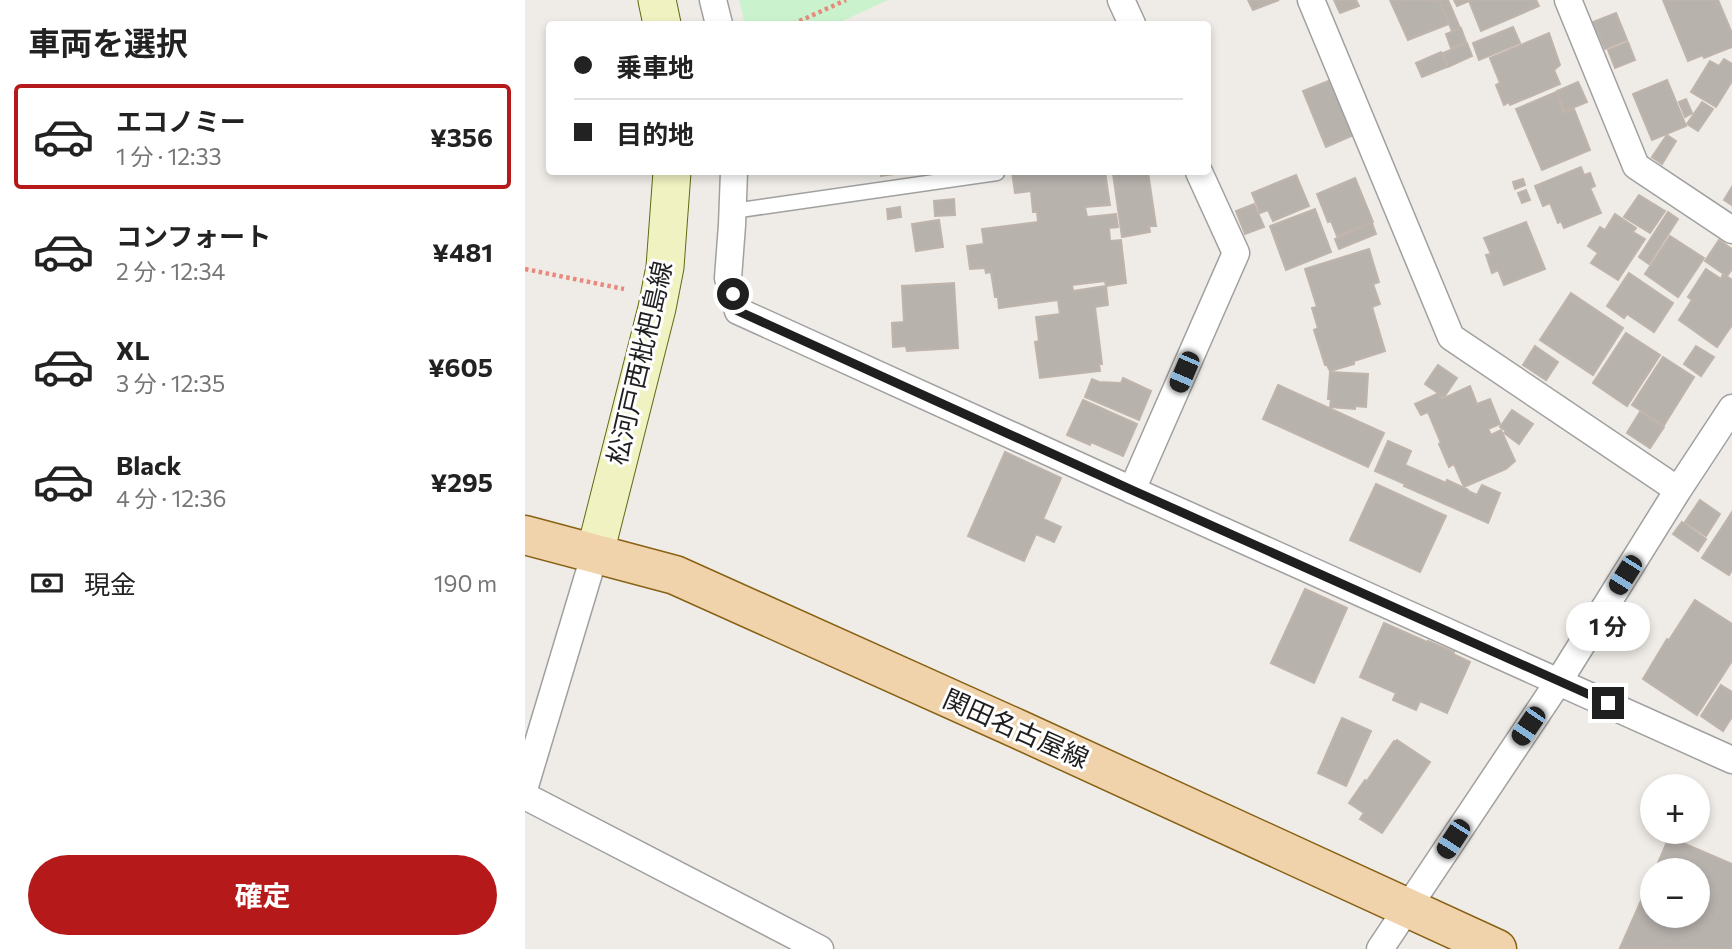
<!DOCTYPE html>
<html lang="ja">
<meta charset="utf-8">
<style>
:root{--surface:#fff;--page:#f2f2f2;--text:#222;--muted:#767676;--line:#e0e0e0;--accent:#b5191a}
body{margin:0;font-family:Commissioner,"Noto Sans JP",sans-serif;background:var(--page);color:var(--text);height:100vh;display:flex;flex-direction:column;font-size:26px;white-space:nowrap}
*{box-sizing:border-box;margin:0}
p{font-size:23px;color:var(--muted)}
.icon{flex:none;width:38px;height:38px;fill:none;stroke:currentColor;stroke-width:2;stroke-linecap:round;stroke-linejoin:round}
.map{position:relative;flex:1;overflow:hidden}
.details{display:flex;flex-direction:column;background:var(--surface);width:525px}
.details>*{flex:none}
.top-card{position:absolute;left:21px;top:21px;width:665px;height:154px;border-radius:7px;box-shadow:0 4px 10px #0003;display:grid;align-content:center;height:154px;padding:0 28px;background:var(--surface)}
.buttons{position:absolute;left:1115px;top:774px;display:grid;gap:14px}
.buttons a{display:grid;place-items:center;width:70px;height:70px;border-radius:50%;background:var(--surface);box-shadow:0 4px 10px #0003;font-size:35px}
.end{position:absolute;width:32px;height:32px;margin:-16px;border:9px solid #1f1f1f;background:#fff;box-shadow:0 0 0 4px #fff}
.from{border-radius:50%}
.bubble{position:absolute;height:49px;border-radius:24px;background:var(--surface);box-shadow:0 4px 10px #0003;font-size:23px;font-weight:700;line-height:49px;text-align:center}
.car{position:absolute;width:21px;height:42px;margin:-21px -10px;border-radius:9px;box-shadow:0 0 5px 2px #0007;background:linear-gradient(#222 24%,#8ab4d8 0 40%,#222 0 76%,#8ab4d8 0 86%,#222 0)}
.top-card b{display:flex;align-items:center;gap:24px;height:66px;font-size:26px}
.top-card b+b{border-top:2px solid var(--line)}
.top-card i{width:18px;height:18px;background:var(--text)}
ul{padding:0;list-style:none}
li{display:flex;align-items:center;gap:21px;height:105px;margin:0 14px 10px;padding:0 14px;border:4px solid transparent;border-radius:7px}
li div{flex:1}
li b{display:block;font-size:26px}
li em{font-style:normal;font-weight:700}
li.selected{border-color:var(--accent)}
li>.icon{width:63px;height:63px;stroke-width:1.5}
h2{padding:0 28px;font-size:32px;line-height:84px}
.pay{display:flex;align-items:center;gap:18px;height:77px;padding:0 28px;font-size:26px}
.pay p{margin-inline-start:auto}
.primary-button{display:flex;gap:14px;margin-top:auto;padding:14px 28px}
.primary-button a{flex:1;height:80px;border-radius:42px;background:var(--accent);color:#fff;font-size:28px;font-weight:700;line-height:80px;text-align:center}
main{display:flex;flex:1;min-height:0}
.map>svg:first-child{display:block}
.park{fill:#caf3cd}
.building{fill:#b8b2ad;stroke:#bfb4ab;stroke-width:2}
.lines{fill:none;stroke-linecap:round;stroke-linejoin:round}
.service-casing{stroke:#a0a0a0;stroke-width:17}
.minor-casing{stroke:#a0a0a0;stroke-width:29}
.secondary-casing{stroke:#616a13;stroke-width:39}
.primary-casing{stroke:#886113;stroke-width:41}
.path{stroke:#e9897e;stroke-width:4.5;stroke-dasharray:3.5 3.5;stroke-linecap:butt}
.service{stroke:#fff;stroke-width:14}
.minor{stroke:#fff;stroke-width:26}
.secondary{stroke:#f0f2c2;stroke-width:37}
.primary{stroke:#f0d2ab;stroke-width:38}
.route{stroke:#1f1f1f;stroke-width:9}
.labels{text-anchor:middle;stroke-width:6;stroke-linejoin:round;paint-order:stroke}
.street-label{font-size:26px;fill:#1f1f1f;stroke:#fff}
</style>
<main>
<section class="details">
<h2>車両を選択</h2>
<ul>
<li class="selected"><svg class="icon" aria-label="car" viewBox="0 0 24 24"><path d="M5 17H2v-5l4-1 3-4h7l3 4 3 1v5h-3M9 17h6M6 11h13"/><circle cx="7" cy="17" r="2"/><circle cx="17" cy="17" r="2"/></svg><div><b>エコノミー</b><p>1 分 · 12:33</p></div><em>¥356</em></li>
<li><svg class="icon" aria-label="car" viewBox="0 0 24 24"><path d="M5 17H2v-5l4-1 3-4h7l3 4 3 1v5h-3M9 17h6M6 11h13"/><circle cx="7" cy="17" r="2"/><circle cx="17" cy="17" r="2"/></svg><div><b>コンフォート</b><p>2 分 · 12:34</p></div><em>¥481</em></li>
<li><svg class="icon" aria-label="car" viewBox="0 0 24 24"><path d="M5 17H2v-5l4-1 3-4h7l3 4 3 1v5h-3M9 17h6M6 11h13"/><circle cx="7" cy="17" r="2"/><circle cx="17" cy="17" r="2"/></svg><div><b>XL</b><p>3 分 · 12:35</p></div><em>¥605</em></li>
<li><svg class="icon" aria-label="car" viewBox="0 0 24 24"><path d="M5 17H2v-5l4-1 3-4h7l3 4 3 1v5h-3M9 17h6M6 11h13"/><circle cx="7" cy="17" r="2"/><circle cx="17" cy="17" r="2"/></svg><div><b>Black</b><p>4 分 · 12:36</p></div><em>¥295</em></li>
</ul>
<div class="pay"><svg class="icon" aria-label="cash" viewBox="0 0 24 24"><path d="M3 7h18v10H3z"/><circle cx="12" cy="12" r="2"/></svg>現金<p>190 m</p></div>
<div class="primary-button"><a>確定</a></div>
</section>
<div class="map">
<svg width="1207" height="949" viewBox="0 0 1207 949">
<rect width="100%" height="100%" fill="#efece7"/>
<!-- park -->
<polygon class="park" points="214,0 363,0 311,24 220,24"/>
<!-- building -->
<g class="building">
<polygon points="723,0 754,0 728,10"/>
<polygon points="809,0 831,0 834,6 815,13"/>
<polygon points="865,0 914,0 924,24 883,40"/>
<polygon points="914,0 923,0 935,28 927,31"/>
<polygon points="929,0 1011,0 1014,6 956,31 944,1 932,6"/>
<polygon points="1138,0 1193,0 1207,33 1207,47 1179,58 1178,55 1163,61"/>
<polygon points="1091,13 1102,40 1080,49 1068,22"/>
<polygon points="988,27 995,43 954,60 948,43"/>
<polygon points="936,28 941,42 926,48 921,34"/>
<polygon points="1024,33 1035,65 1029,70 1035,84 985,105 984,102 979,105 971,85 975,83 965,58"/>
<polygon points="1103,42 1110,60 1090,68 1083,50"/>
<polygon points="942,43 947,56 923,67 918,53"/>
<polygon points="916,52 922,67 897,77 891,63"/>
<polygon points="1199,59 1207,64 1207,81 1191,107 1166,92 1185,61 1194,66"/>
<polygon points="816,76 838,131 801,147 778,91"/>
<polygon points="1142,80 1161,126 1127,140 1108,94"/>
<polygon points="1053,82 1062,102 1040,111 1032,91"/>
<polygon points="1031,92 1039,113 1049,109 1065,150 1017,170 991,109"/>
<polygon points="1161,99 1167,113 1160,117 1154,102"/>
<polygon points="1177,102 1188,109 1173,131 1162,124"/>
<polygon points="1142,135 1151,141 1137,164 1127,157"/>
<polygon points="1056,167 1059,175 1065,173 1070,186 1065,188 1076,213 1039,228 1036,221 1033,223 1025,203 1018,206 1010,186"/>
<polygon points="355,172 370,172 370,174 356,176"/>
<polygon points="487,172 580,172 585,205 560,207 562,217 591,214 593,227 584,228 585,241 596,240 601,283 581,286 580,281 547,285 548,291 581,286 583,305 570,307 577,364 574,364 575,371 515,378 510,342 514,341 511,317 535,314 533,300 474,308 473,297 470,297 466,272 461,273 460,268 445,269 442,246 459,244 457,229 513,222 512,212 508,212 506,191 490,193"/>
<polygon points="610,172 623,172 631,226 624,226 625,232 597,237 588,174"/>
<polygon points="771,175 784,206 748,221 743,210 735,213 727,193"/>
<polygon points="830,178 848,222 812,236 806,221 803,222 792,194"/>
<polygon points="998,179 1000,185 990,189 988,182"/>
<polygon points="1207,187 1207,205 1199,200"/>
<polygon points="1001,190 1005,200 997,203 993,193"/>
<polygon points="1114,195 1140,211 1125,233 1099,217"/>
<polygon points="429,199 430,215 410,216 409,201"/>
<polygon points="729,204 739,227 720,234 711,211"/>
<polygon points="375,207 376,217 363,219 362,209"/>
<polygon points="790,209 806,252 761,270 745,226"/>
<polygon points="1143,212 1153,219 1124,264 1114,257"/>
<polygon points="1090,214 1111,228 1108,232 1120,239 1093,280 1066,263 1073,253 1063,246 1075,227 1080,230"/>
<polygon points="414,220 418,247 391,251 387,224"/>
<polygon points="1001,222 1020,269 979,285 973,270 967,273 961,255 966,254 959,238"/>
<polygon points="847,223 851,234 814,249 810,239"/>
<polygon points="1145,236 1179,258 1153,297 1120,274"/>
<polygon points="1194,240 1207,249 1207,269 1202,276 1180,261"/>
<polygon points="844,249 854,282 848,284 855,304 847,307 860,351 829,361 829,364 805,371 802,365 800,365 789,330 793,328 787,308 792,307 780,269"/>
<polygon points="1181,269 1196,279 1198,274 1207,280 1207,325 1192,347 1154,320 1167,300 1163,297"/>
<polygon points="1104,273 1148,303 1129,332 1102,314 1099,318 1082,306"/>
<polygon points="429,283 433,348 382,351 381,346 368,347 367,323 379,322 377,286"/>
<polygon points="1046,293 1098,328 1068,375 1015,340"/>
<polygon points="1101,333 1135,355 1102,406 1068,383"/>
<polygon points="1010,346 1033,362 1021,380 998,365"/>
<polygon points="1171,346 1189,357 1176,376 1159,364"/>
<polygon points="1138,357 1169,377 1139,425 1107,405"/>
<polygon points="913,365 932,378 919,397 900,384"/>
<polygon points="805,372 843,374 841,407 830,406 830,409 805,407 806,399 803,399"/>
<polygon points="598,378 626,391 614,420 560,397 567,379 574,382 596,383"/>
<polygon points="753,385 859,433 843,467 738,419"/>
<polygon points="945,386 952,404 965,399 975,424 963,429 966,435 976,430 990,461 981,469 939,487 929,464 924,467 914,444 916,443 903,412 896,415 890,404 914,393 917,399"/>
<polygon points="558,400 612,424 598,456 566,442 565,445 542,435"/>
<polygon points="987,410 1008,424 994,444 979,433 981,431 975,427"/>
<polygon points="1115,412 1139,427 1125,448 1102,433"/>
<polygon points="863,441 886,451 880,465 921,483 922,480 943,490 943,491 952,495 957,485 975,493 963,523 879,486 880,484 850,471"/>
<polygon points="480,452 536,478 518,519 536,527 529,542 511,534 499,561 443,536"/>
<polygon points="851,484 921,516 895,572 825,540"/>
<polygon points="1175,500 1195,514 1181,536 1160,522"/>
<polygon points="1207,512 1207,570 1204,575 1177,558"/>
<polygon points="1157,522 1181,539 1173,551 1148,534"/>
<polygon points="780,589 822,608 789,683 746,663"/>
<polygon points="1170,600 1207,624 1207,661 1172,715 1118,679 1142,639 1144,640"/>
<polygon points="859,623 902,642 903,641 929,652 928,654 945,662 922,713 895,701 891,710 868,700 871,693 835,677"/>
<polygon points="1196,685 1207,692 1207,717 1198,731 1176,716"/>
<polygon points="817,718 846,731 821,786 793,773"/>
<polygon points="872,740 905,762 857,833 835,819 839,813 824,803 840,780 842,781 869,741 870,742"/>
<polygon points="1144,837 1207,864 1207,949 1095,948 1127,876 1127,915 1172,915 1172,870 1130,870"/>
</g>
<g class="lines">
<!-- service casing -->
<g class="service-casing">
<polyline id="service" points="208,211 472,173"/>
</g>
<!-- minor casing -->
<g class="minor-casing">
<g id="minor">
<polyline points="188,0 194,24"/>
<polyline points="596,0 607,24"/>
<polyline points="786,0 926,337 1153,490"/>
<polyline points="1043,0 1111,166 1207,230"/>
<polyline points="209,172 207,225 203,278 213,311 607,490 1207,760"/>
<polyline points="607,490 711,253 674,172"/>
<polyline points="0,786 70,553"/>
<polyline points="0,796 295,949"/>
<polyline points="855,949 1034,681 1153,490 1207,408"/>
</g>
</g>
<!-- secondary casing -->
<g class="secondary-casing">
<g id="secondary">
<polyline points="132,0 137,24"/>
<polyline points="70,553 132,308 140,267 147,172"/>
</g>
</g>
<!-- primary casing -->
<g class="primary-casing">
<polyline id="primary" points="0,535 150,575 495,730 972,949"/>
</g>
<!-- path -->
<g class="path">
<polyline points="268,24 321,0"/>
<polyline points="0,269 99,289"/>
</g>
<!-- service -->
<use href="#service" class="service"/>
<!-- minor -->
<use href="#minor" class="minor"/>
<!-- secondary -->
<use href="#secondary" class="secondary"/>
<!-- primary -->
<use href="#primary" class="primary"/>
</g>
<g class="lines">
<!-- route -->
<polyline class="route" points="208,294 213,311 607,490 1083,703"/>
</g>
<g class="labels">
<!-- street labels -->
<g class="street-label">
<text transform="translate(115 363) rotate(-77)" y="9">松河戸西枇杷島線</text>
<text transform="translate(491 729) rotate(24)" y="9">関田名古屋線</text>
</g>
</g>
</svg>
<div class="buttons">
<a>+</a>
<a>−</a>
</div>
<i class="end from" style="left:208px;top:294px"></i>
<i class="end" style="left:1083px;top:703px"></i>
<div class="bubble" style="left:1041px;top:602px;width:84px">1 分</div>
<i class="car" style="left:659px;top:372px;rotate:203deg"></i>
<i class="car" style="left:1100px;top:575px;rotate:212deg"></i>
<i class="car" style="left:1003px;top:726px;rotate:214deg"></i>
<i class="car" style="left:928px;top:839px;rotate:213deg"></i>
<div class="top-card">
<b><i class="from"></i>乗車地</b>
<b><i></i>目的地</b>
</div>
</div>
</main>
